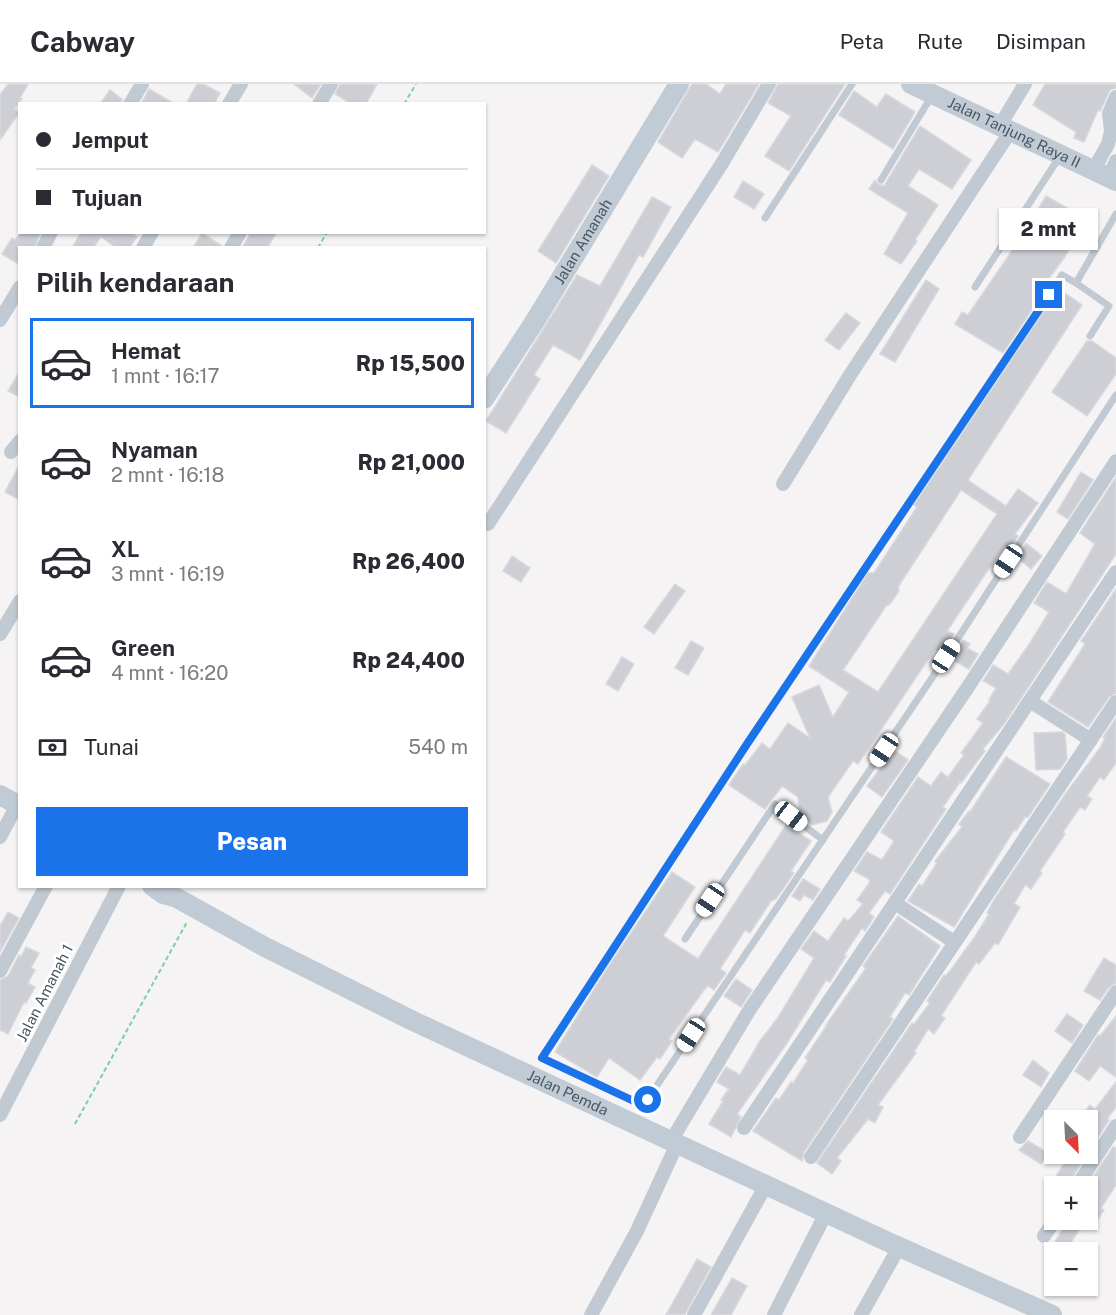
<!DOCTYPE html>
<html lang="id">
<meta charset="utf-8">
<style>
:root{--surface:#fff;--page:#f2f2f3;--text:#2b2b33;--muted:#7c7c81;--line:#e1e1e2;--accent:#1a73e8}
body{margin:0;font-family:"Public Sans",sans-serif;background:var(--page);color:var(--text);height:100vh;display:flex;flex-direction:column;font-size:22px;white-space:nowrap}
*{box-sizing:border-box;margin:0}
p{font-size:20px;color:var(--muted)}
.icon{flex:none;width:33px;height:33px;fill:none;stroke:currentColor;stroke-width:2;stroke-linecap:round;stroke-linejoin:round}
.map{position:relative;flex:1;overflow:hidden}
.sheet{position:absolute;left:18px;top:162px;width:468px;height:642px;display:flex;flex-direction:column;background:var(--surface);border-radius:0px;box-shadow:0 2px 4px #0004}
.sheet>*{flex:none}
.hud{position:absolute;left:18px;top:18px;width:468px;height:132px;border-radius:0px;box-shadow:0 2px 4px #0004;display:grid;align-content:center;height:132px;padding:0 18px;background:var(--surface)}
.needle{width:39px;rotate:156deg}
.fabs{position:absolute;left:1044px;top:1026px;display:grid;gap:12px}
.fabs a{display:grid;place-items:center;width:54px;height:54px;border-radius:0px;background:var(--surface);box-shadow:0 2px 4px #0004;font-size:30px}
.end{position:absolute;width:27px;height:27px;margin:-14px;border:8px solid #1a73e8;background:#fff;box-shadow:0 0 0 3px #fff}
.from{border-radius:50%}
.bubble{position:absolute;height:42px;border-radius:0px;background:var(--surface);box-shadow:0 2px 4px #0004;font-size:20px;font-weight:800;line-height:42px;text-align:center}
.car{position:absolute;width:18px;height:36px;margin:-18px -9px;border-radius:8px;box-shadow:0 0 4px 2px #0007;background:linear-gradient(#fff 24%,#345 0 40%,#fff 0 76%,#345 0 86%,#fff 0)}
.hud b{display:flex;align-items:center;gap:21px;height:57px;font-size:22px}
.hud b+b{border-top:2px solid var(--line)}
.hud i{width:15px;height:15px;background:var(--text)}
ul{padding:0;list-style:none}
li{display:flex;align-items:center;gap:18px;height:90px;margin:0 12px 9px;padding:0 6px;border:3px solid transparent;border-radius:0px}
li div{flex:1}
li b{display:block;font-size:22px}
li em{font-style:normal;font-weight:800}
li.current{border-color:var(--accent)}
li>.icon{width:54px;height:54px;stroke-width:1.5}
h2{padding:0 18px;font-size:27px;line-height:72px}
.pay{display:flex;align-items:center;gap:15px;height:66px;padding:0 18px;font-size:22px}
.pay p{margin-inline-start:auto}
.button{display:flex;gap:12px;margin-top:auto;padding:12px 18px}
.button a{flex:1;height:69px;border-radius:0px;background:var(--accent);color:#fff;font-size:24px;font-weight:800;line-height:69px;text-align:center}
header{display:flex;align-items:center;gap:36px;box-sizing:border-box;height:84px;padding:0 30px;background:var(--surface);border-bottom:2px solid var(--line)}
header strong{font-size:28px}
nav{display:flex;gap:33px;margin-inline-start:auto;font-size:21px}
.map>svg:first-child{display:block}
.building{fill:#cdcfd5;stroke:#d7d9de;stroke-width:1.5;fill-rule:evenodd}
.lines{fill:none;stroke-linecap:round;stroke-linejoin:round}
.path{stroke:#7ad0a6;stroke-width:2;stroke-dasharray:4.5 3;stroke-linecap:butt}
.lane{stroke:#c1cad2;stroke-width:7}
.street{stroke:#c1cad2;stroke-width:14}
.secondary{stroke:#c1cbd6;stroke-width:20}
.route{stroke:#1a73e8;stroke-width:8}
.labels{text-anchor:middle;stroke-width:6;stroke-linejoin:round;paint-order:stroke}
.street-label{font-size:15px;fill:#4a5661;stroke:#fff}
</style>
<header>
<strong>Cabway</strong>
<nav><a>Peta</a><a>Rute</a><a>Disimpan</a></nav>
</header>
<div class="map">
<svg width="1116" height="1231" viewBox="0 0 1116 1231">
<rect width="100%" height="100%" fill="#f5f3f3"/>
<!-- building -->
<g class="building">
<polygon points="8,0 28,0 20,14 22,15 14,25 19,29 0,56 0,11"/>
<polygon points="197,0 203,0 220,9 214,20 186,20"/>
<polygon points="294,0 321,0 312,14"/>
<polygon points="340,0 377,0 366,20 352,20 335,10"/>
<polygon points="692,0 706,0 720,10 726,0 759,0 718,68 695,55 682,74 658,58"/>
<polygon points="778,0 845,0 789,87 765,72 791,32 768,19"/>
<polygon points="1045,0 1116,0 1116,4 1110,6 1100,27 1098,26 1084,58 1074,54 1076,48 1033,21"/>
<polygon points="149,5 175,20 141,20"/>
<polygon points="110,6 122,15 121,20 100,20"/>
<polygon points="854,7 877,23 886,10 915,28 893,65 839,31"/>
<polygon points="920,42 971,76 952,105 919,85 908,102 938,121 915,156 917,157 901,180 884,170 908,129 869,105 875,96 878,100 884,102"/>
<polygon points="592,81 609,92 556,179 538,167"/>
<polygon points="743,97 764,110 754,125 734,113"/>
<polygon points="1046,112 1087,135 1064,174 1047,197 1050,199 1003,269 955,240 962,228 968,231 1022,152"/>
<polygon points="652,113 671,123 643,173 639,171 580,276 553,261 534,291 540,295 506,349 486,337 577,191 600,202"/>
<polygon points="21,148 41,148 34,164 20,164 20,181 2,170 12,154 15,156"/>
<polygon points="81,148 130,148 137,153 129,164 117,164 101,153 93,164 72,164"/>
<polygon points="251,148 277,148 267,164 242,164"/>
<polygon points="202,149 222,162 222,164 193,164"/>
<polygon points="926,196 939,205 895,278 880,270"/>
<path d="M 1059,205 L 1082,221 L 968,396 L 1006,422 L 1018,405 L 1038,419 L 1015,450 L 1018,452 L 1009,466 L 1004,462 L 947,547 L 954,550 L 941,569 L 935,565 L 858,680 L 853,677 L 828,713 L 832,728 L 827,737 L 812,741 L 800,731 L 798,713 L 782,702 L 765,725 L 729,701 L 743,680 L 745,681 L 762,659 L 770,665 L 788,639 L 810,654 L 792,613 L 819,601 L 833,633 L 849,608 L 809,582 L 868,489 L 874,489 L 917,423 L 914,421 ZM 961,406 L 997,430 L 878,608 L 843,586 L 886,522 L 890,520 L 899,507 L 898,503 Z"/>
<polygon points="846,229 860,239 839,266 825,256"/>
<polygon points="1087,257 1092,257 1116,274 1116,290 1087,332 1052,308"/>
<polygon points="20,287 20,313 8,307"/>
<polygon points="20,380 20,416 5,408"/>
<polygon points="1081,388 1093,396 1068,435 1057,428"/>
<polygon points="1116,393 1116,470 1004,640 983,665 985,667 961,699 960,698 943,723 946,725 890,810 885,807 869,829 874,833 865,847 862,844 844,871 846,872 830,898 826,896 787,959 737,1030 741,1033 731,1053 709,1040 723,1017 721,1016 729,1005 717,998 726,983 740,991 760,957 779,932 814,874 801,865 814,847 828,857 844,834 848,837 863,820 857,816 870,798 869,795 854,787 867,768 882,776 894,757 881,748 918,693 931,702 941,688 948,693 964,671 961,669 983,639 977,635 990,617 989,616 996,604 983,597 993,581 1008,590 1030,559 1049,528 1034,519 1047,498 1066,510 1095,460 1080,449"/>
<polygon points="1026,459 1042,472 1031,485 1017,473"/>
<polygon points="512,472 530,484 521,498 503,487"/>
<polygon points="675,500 685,507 654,550 644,543"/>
<polygon points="1116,505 1116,609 1109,613 1088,643 1048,618 1085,560 1081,557"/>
<polygon points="963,556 970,560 967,564 978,570 969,585 951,575"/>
<polygon points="691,557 704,564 688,591 675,584"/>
<polygon points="622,573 634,580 618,607 606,600"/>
<polygon points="1116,634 1116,679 1104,696 1100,693 1087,712 1092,715 1085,726 1080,723 1063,748 1065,750 1040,787 1042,789 1031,805 1025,801 1014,820 1020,823 998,861 995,859 979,880 976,878 941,932 945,934 934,950 928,945 914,968 916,969 878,1021 883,1023 875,1039 868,1035 837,1074 841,1077 832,1090 817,1079 912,939 914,940 930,919 927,917 944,891 945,892 950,887 976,851 989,830 987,829 994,816 1066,709 1100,664 1105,654 1103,653"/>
<polygon points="1062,648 1065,650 1067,675 1060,685 1036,686 1034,649"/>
<polygon points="894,666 908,676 882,713 867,702"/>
<polygon points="1006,673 1050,700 1028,733 1025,733 1016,747 1014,746 954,843 908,817 919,800 922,802 937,779 935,777 962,743 959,740 969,727 970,728"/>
<polygon points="786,741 811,757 791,787 794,789 776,815 771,817 750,849 745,846 720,885 726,889 714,906 708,902 704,906 669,955 672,957 660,975 657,973 640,996 609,974 597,993 555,968 608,883 672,788 695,803 663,852 698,875"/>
<polygon points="803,795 820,805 813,816 804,811 800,817 792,812"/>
<polygon points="8,828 19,834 0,868 0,842"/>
<polygon points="898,832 940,862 909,911 905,909 890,933 893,935 804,1068 802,1077 753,1047 776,1014 779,1016 791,998 793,999 808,976 805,974 827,941 826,941 866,884 863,882"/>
<polygon points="26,863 39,869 31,884 35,886 28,899 35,903 26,919 24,918 8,950 0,946 0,896 8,892 19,871 21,873"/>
<polygon points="1104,874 1116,881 1116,899 1109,903 1100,916 1084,907"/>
<polygon points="736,895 752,906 741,923 724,912"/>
<polygon points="1067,930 1083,941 1072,959 1055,947"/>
<polygon points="1116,932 1116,993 1100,982 1089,997 1075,987 1098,951 1100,952"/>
<polygon points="1033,976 1049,989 1041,1003 1023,991"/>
<polygon points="1116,998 1116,1023 1107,1035 1109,1036 1088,1069 1089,1036 1082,1031 1090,1021 1095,1025"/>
<polygon points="1028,1057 1048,1069 1041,1080 1019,1066"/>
<polygon points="1113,1063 1116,1064 1116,1101 1101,1124 1104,1126 1095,1140 1088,1135 1088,1107 1097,1094 1094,1092"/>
<polygon points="1070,1070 1087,1070 1067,1102 1050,1102"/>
<polygon points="1068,1136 1085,1136 1067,1165 1055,1158"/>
<polygon points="697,1175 711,1183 685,1230 666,1231"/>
<polygon points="732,1194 747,1202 731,1231 711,1231"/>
</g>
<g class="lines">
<!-- path -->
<g class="path">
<polyline points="404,20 416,0"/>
<polyline points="318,164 327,148"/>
<polyline points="75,1040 187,838"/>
</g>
<!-- lane -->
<g class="lane">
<polyline points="881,96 931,13"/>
<polyline points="765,134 852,0"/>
<polyline points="1076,199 1062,191 747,660 542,974 638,1019 647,1016 934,591 1116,311"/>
<polyline points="975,203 1060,72"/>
<polyline points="1090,252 1109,222 1076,199 1116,130"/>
<polyline points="685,855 775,720 823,756"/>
</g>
<!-- street -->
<g class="street">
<polyline points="130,20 142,0"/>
<polyline points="229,20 241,0"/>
<polyline points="319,20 331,0"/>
<polyline points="999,43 1025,0"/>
<polyline points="1093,87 1108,60 1111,47 1109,29 1116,13"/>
<polyline points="1109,93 1116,77"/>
<polyline points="43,164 51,148"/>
<polyline points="143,164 152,148"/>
<polyline points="231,164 240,148"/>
<polyline points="0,236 20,203"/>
<polyline points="11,368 20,357"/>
<polyline points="783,400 850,291 1010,48"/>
<polyline points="488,440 721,81 769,0"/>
<polyline points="0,550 20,517"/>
<polyline points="1030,617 1091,656"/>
<polyline points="0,753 17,721"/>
<polyline points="895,819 954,858"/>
<polyline points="0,887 46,802"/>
<polyline points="0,1031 119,802"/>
<polyline points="744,1044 1116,488"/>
<polyline points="1020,1053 1116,908"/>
<polyline points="671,1057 750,925 968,603 1116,377"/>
<polyline points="811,1073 1116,618"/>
<polyline points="1077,1102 1116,1042"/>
<polyline points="1044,1152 1055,1136"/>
<polyline points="591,1231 637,1147 677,1060"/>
<polyline points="694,1231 766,1101"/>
<polyline points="774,1231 826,1129"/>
<polyline points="861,1231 899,1163"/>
</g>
<!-- secondary -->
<g class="secondary">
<path id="s1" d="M 911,0 L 1116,97"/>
<path id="s2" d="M 484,315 L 535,237 L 679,0"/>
<polyline points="0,711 20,722"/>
<path id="s3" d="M 152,802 L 163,810 L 177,814 L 265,863 L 413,937 L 886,1157 L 1052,1231"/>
</g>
</g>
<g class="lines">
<!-- route -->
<polyline class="route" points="648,1016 638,1019 542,974 747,660 1049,211"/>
</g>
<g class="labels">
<!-- street labels -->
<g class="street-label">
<text dy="5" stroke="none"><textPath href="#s1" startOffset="114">Jalan Tanjung Raya II</textPath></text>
<text dy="5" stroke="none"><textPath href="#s2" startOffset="186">Jalan Amanah</textPath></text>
<text transform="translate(45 909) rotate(-63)" y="5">Jalan Amanah 1</text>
<text dy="5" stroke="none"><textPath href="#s3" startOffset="465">Jalan Pemda</textPath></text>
</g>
</g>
</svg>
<div class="fabs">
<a><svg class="needle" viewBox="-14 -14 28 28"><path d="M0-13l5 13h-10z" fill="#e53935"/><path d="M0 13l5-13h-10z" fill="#7c7c81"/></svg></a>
<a>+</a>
<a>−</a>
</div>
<i class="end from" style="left:648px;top:1016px"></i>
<i class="end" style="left:1049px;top:211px"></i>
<div class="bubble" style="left:999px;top:124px;width:99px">2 mnt</div>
<i class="car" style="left:1008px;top:477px;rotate:214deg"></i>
<i class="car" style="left:946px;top:572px;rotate:33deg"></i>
<i class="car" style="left:884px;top:666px;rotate:214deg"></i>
<i class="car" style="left:791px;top:732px;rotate:128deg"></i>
<i class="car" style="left:710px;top:816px;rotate:214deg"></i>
<i class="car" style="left:691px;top:951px;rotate:213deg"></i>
<div class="hud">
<b><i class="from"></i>Jemput</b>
<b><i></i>Tujuan</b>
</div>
<section class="sheet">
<h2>Pilih kendaraan</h2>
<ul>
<li class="current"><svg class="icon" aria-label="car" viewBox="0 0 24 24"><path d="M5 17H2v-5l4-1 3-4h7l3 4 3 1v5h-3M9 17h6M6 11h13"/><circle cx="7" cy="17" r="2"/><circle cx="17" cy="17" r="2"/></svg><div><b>Hemat</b><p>1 mnt · 16:17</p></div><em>Rp 15,500</em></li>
<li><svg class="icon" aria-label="car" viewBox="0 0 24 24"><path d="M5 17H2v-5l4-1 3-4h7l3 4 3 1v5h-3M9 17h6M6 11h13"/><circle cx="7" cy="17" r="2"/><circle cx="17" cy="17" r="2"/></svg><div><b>Nyaman</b><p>2 mnt · 16:18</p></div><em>Rp 21,000</em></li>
<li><svg class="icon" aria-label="car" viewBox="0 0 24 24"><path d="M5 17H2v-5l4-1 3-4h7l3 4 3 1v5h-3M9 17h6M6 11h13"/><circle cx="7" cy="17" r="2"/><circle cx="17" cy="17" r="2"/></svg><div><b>XL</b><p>3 mnt · 16:19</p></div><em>Rp 26,400</em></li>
<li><svg class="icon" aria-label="car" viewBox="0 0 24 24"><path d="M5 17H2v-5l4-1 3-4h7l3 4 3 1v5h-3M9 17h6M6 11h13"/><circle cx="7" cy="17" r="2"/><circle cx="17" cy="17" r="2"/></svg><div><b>Green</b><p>4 mnt · 16:20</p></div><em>Rp 24,400</em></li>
</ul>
<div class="pay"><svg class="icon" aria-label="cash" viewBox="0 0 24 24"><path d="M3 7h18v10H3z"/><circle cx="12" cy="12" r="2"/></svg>Tunai<p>540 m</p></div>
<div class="button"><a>Pesan</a></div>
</section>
</div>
